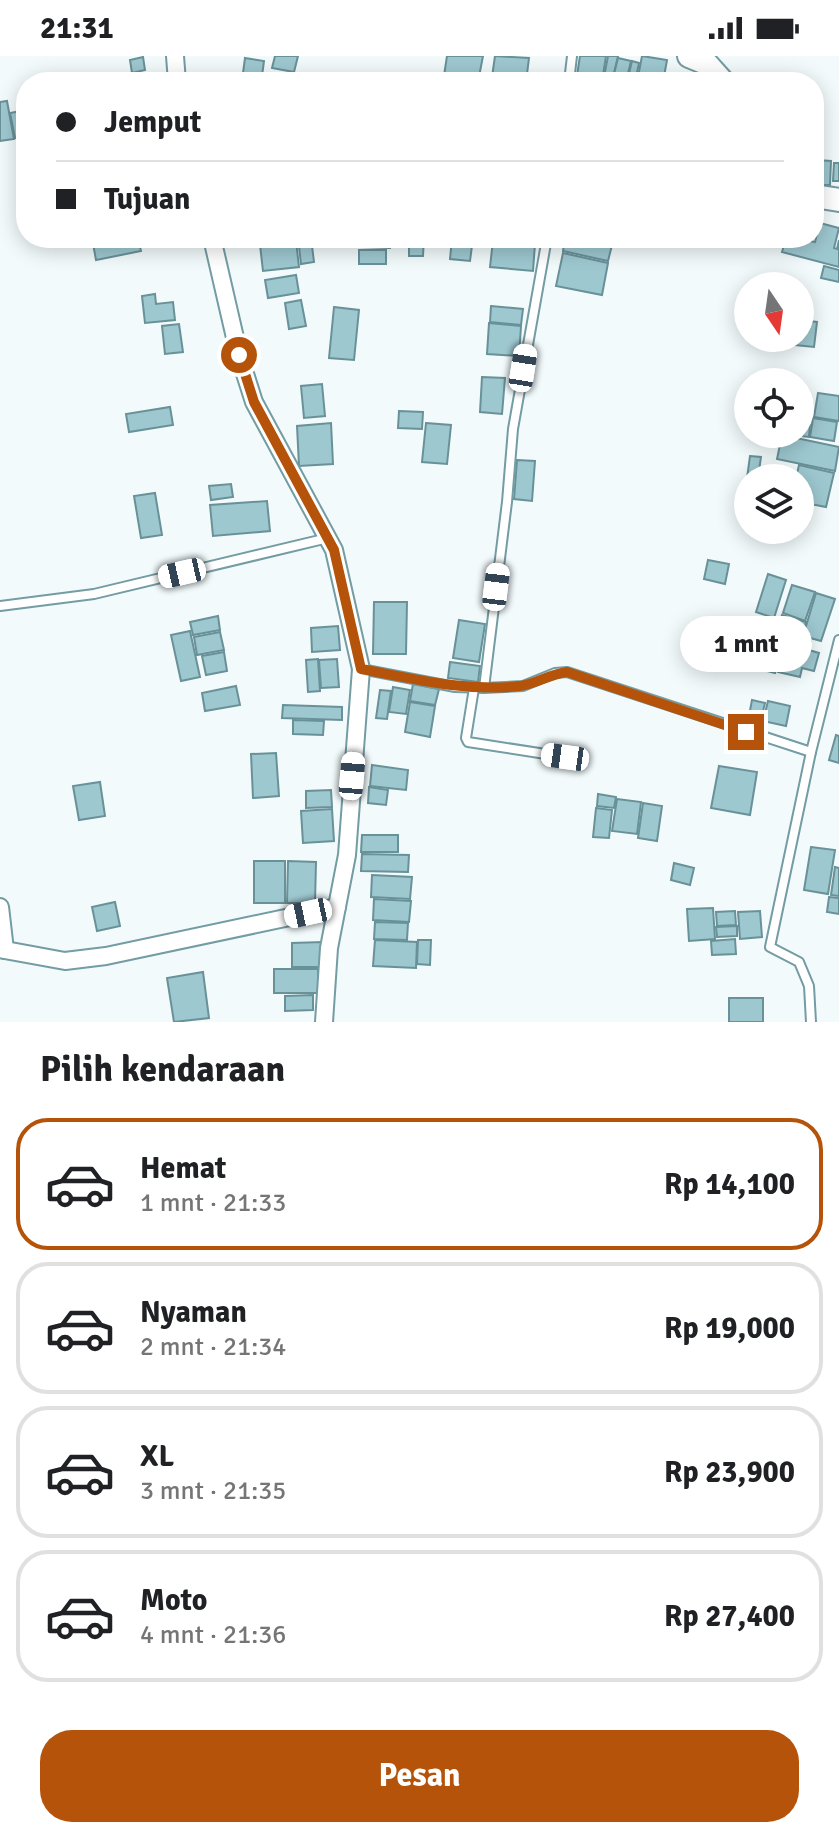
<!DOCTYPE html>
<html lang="id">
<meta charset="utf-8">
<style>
:root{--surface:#fff;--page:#f2f2f2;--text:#202124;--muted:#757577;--line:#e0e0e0;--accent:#b45309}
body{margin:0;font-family:Signika,sans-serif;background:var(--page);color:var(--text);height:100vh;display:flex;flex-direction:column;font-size:30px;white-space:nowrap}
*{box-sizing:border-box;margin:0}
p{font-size:26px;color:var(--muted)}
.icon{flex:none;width:44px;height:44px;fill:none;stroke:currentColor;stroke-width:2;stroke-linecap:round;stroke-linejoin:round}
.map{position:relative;height:966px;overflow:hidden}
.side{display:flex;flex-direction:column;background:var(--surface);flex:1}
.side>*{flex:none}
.hud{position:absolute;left:16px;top:16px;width:808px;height:176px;border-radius:32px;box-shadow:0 4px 20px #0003;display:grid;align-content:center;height:176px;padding:0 40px;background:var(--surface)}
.needle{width:52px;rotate:167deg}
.fabs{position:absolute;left:734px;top:216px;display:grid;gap:16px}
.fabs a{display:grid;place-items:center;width:80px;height:80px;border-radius:50%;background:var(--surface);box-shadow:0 4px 20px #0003;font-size:40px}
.end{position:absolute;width:36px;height:36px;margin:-18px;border:10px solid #b45309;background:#fff;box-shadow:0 0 0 4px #fff}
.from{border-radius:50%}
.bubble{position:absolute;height:56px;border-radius:28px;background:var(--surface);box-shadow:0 4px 20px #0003;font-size:26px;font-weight:800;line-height:56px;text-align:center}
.car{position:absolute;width:24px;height:48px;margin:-24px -12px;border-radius:10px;box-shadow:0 0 6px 2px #0007;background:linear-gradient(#fff 24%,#345 0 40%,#fff 0 76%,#345 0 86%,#fff 0)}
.hud b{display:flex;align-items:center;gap:28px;height:76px;font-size:30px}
.hud b+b{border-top:2px solid var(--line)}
.hud i{width:20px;height:20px;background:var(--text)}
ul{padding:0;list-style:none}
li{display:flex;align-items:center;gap:24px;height:132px;margin:0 16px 12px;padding:0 24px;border:4px solid var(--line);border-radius:32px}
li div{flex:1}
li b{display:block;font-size:30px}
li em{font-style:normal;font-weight:800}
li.current{border-color:var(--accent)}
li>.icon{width:72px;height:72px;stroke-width:1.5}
h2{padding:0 40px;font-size:36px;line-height:96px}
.button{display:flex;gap:16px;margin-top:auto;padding:16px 40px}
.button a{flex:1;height:92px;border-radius:32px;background:var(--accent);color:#fff;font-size:32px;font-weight:800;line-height:92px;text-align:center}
.status{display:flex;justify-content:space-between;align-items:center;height:56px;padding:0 40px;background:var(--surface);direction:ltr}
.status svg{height:22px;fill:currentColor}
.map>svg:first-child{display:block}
.building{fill:#9ec8d0;stroke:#699198;stroke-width:2}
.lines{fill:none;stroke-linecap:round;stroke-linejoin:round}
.lane-casing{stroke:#739ca3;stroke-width:12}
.street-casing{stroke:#739ca3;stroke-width:20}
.secondary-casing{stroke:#739ca3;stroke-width:26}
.lane{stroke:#fff;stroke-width:8}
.street{stroke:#fff;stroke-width:16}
.secondary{stroke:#fff;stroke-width:22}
.route{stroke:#b45309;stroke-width:10}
</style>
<div class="status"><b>21:31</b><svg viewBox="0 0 49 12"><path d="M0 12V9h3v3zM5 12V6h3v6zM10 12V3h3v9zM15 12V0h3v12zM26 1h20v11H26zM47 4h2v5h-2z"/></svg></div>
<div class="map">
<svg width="839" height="966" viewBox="0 0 839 966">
<rect width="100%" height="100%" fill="#f2fafc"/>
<!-- building -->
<g class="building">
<polygon points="275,0 298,0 294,16 272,12"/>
<polygon points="447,0 483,0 478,26 443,26"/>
<polygon points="495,0 529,2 526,26 497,26 498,22 492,21"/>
<polygon points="580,0 606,0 602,26 576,26"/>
<polygon points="608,0 618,0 612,26 603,26"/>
<polygon points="642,0 667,4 663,26 637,26"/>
<polygon points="143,1 145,14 132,17 130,4"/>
<polygon points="245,2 264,5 262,20 243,17"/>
<polygon points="618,2 631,5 626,26 612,26"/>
<polygon points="632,5 639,7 635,26 627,26"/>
<polygon points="671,18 694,22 693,26 669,26"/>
<polygon points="335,21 362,22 361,26 335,26"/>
<polygon points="211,22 242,24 242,26 211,26"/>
<polygon points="364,22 388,23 388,26 364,26"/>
<polygon points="7,45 14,83 0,85 0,46"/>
<polygon points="26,54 26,80 15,82 10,57"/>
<polygon points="817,104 831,105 830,129 816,129"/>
<polygon points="834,107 839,107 839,125 833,125"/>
<polygon points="820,167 839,172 834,192 837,193 839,184 839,211 782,196 786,182 811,182 810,185 815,186"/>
<polygon points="92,182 107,182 107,185 138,182 141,195 96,204"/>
<polygon points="298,182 311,182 314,206 301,208"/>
<polygon points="360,182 390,182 390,192 360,191"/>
<polygon points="409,182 424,182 423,200 409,200"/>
<polygon points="452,182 473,182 470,205 450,203"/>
<polygon points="565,182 581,182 612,189 608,205 563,195"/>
<polygon points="493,184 535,188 533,215 490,211"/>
<polygon points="296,185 299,211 263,215 260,189"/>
<rect x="359" y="194" width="27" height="14"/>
<polygon points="563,197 608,207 602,239 556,230"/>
<polygon points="824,210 839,214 839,226 821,222"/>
<polygon points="296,219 299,237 268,242 265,224"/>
<polygon points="155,238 156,248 173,246 175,264 145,267 142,240"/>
<polygon points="301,244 306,270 289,273 285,247"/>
<polygon points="491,250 523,253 521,269 490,266"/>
<polygon points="334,251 359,254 354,304 329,302"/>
<polygon points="800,264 817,266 814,291 785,288 785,282 800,282"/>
<polygon points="489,267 521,270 519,300 487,298"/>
<polygon points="179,268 183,296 165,298 162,270"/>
<polygon points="482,321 505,322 502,358 480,356"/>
<polygon points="322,328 325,360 304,362 301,330"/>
<polygon points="818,337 839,340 839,365 814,361"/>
<polygon points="800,347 812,349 811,366 800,365"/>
<polygon points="170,351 173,369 129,376 126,358"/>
<polygon points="399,355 423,356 422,373 398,372"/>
<polygon points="813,362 837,366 834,385 810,381"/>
<polygon points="331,367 333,408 299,410 297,370"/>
<polygon points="426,367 451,369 447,408 422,406"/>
<polygon points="800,367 810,368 809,381 792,379 800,378"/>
<polygon points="782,379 839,391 835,415 777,403"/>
<polygon points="750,400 761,401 758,422 747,422"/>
<polygon points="517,404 535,405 532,445 514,443"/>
<polygon points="799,409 834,417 826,451 800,446 800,422 796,422"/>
<polygon points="231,428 233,441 211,444 209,430"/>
<polygon points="155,437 162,479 141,482 134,440"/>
<polygon points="267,445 270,475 213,480 210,449"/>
<polygon points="708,504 729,508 725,528 704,523"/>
<polygon points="768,518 786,524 774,562 756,556"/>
<polygon points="792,529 815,536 805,565 783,557"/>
<polygon points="816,537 835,543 821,585 803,580"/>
<polygon points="374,546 407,546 406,598 373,598"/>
<polygon points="782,559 806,566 802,578 778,572"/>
<polygon points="218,560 220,574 193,579 190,566"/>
<polygon points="459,564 485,568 479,606 453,602"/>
<polygon points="338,570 340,594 312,596 311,572"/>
<polygon points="761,572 785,578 775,617 751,611"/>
<polygon points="190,575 200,621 181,625 171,579"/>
<polygon points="220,576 224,594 197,599 194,581"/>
<polygon points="787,578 811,584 809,594 819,597 814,615 802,612 800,621 778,616"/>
<polygon points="224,596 227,615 206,619 202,600"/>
<polygon points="318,603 320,635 308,636 306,604"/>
<polygon points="337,603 339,631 321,632 319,604"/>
<polygon points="450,606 480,610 478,626 448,622"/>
<polygon points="413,628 439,633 435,649 410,645"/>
<polygon points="236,630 240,649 205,655 202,637"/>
<polygon points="393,631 410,634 406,658 389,656"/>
<polygon points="380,634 391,635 387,663 376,662"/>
<polygon points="752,644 765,647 760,667 748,665"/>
<polygon points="768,645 790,650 786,670 763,665"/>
<polygon points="410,646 435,650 430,681 405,676"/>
<polygon points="283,649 342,651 342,664 282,662"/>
<polygon points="293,664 324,665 323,679 293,678"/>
<polygon points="836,679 839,680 839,707 829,704"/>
<polygon points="276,697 279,740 253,742 251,698"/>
<polygon points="372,709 408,714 406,734 370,730"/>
<polygon points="719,710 757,716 750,759 711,752"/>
<polygon points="100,726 105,760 79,764 73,730"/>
<polygon points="369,731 388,734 386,749 368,747"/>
<polygon points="331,734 332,751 306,752 306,735"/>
<polygon points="598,738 616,741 614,752 597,750"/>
<polygon points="617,743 641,746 637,778 612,775"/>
<polygon points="643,747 662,750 657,785 638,782"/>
<polygon points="596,752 612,754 609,782 593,781"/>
<polygon points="332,753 334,785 303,787 301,755"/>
<polygon points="362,779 398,779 398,796 361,796"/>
<polygon points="811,791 835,794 828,838 804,834"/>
<polygon points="362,798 409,799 408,816 361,815"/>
<rect x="254" y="805" width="31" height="42"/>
<polygon points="288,805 316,806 315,847 287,847"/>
<polygon points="674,807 694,812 690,829 671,824"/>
<polygon points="835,811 839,812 839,840 831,839"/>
<polygon points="372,819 412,821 410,843 371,841"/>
<polygon points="829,841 839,842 839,858 827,856"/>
<polygon points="374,843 411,845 409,866 373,864"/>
<polygon points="115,846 120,870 97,875 92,851"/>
<polygon points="713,852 715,883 689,885 687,853"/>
<polygon points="735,855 736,869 717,870 716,856"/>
<polygon points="760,855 762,881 740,883 738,856"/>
<polygon points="375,866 408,867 407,884 374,883"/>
<polygon points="737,870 737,880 717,881 716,871"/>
<polygon points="735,883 736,898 712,899 711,885"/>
<polygon points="375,884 417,886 416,912 373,910"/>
<polygon points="418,884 431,884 430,909 417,908"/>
<polygon points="323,886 323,911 292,911 292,887"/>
<rect x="274" y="913" width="44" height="24"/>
<polygon points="203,916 209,962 174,966 167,922"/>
<polygon points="313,939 313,954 285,955 285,940"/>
<rect x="729" y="942" width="34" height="24"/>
</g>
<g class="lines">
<!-- lane casing -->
<g class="lane-casing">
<g id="lane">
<polyline points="569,26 572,0"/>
<polyline points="0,550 94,538 328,482"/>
<polyline points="361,613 455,631 484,632 507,446 513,373 547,182"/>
<polyline points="474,632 466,682 468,686 565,701"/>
<polyline points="484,632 523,630 555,617 567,616 811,696"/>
<polyline points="811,966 809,930 799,906 770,891 811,696 839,584"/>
</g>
</g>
<!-- street casing -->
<g class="street-casing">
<g id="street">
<polyline points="175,0 177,26"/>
<polyline points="212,182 239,299 254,346 334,494 361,613 347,799 329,892 324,966"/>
<polyline points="0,851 5,894"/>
<polyline points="0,893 65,905 106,900 337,851"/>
</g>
</g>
<!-- secondary casing -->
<g class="secondary-casing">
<g id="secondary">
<polyline points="689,0 706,7 723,26"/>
<polyline points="814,140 839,144"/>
</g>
</g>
<!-- lane -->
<use href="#lane" class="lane"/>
<!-- street -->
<use href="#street" class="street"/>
<!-- secondary -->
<use href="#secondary" class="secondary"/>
</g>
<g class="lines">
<!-- route -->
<path class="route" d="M 239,299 L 254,346 L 334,494 L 361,613 C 414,623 466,636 520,630 C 536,628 550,618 567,616 L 746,676"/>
</g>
</svg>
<div class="fabs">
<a><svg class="needle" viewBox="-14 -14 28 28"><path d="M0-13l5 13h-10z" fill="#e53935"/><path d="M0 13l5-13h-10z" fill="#757577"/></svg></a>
<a><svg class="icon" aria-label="locate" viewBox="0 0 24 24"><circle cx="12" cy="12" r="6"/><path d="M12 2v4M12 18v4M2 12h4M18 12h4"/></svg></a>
<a><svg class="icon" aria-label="layers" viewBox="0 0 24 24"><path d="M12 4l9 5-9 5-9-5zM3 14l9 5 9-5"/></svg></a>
</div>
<i class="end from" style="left:239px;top:299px"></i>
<i class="end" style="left:746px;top:676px"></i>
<div class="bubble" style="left:680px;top:560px;width:132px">1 mnt</div>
<i class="car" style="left:523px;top:312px;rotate:9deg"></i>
<i class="car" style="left:182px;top:517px;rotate:257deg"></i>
<i class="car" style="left:496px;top:531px;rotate:7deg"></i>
<i class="car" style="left:565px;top:701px;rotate:278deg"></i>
<i class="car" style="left:352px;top:720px;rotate:5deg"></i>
<i class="car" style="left:308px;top:857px;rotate:258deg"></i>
<div class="hud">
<b><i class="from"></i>Jemput</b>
<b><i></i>Tujuan</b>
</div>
</div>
<section class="side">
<h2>Pilih kendaraan</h2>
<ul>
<li class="current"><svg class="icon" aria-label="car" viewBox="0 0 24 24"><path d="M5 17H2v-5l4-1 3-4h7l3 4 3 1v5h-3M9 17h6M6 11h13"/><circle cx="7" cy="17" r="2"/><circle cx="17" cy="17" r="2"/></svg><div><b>Hemat</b><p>1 mnt · 21:33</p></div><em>Rp 14,100</em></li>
<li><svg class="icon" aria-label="car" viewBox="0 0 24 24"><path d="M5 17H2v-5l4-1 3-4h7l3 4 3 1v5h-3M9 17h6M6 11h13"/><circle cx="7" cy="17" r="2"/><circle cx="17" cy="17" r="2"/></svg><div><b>Nyaman</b><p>2 mnt · 21:34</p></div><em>Rp 19,000</em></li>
<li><svg class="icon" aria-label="car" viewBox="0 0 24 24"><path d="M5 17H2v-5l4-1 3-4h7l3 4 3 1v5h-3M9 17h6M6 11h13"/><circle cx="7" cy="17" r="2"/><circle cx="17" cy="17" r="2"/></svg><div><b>XL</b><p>3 mnt · 21:35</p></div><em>Rp 23,900</em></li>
<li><svg class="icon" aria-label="car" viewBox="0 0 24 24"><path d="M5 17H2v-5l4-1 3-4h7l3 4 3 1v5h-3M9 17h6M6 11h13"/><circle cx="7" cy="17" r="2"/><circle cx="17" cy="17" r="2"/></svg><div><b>Moto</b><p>4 mnt · 21:36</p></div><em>Rp 27,400</em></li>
</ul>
<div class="button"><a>Pesan</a></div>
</section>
